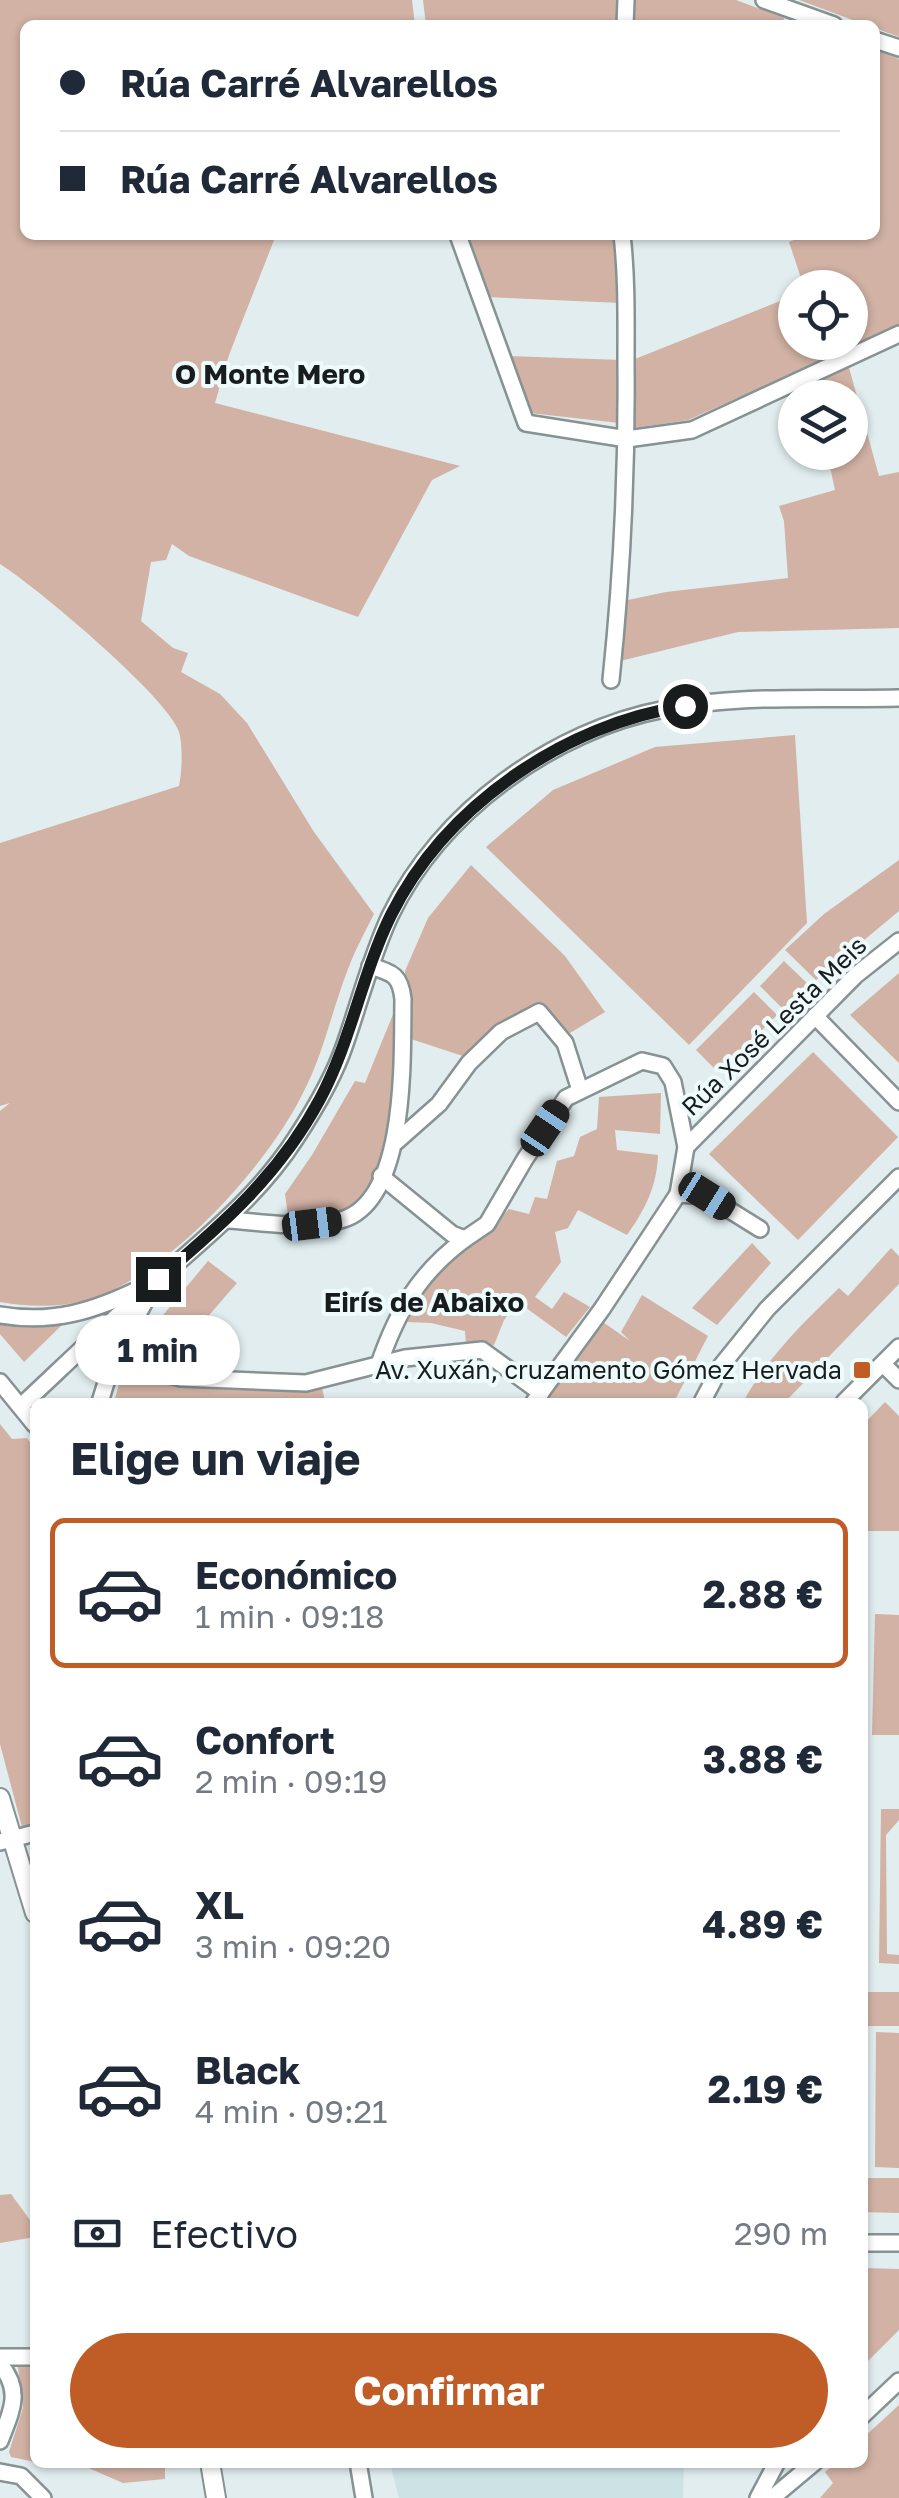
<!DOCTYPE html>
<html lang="es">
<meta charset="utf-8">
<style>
:root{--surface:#fff;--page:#f2f2f3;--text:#1f2937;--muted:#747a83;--line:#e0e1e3;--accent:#c05c26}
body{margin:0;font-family:"Golos Text",sans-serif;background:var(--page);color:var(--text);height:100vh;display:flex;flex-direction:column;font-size:38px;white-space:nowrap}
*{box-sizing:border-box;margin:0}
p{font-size:32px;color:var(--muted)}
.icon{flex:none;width:55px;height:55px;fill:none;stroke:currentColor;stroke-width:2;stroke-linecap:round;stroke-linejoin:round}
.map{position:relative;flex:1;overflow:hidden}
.details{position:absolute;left:30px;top:1398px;width:838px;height:1070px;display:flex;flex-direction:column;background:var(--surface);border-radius:15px;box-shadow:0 2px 8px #0004}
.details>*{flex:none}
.guide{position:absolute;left:20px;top:20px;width:860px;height:220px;border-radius:15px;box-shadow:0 2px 8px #0004;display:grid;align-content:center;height:220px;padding:0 40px;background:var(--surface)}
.controls{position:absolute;left:778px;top:270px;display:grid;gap:20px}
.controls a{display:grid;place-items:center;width:90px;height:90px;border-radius:50%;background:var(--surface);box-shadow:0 2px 8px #0004;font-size:50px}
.end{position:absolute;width:45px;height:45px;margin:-22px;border:12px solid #181c1d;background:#fff;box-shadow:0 0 0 5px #fff}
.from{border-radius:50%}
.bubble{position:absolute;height:70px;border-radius:35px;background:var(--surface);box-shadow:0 2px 8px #0004;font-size:32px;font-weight:700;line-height:70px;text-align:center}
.car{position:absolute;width:30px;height:60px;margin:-30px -15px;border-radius:12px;box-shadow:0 0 8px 2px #0007;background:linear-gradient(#222 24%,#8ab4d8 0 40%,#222 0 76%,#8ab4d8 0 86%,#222 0)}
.guide b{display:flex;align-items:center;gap:35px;height:95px;font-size:38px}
.guide b+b{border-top:2px solid var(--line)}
.guide i{width:25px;height:25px;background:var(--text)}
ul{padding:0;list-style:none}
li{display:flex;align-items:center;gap:30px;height:150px;margin:0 20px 15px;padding:0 20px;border:5px solid transparent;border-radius:15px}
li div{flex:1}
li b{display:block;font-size:38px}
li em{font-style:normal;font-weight:700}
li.selected{border-color:var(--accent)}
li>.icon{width:90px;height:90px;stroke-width:1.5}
h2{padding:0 40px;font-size:45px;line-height:120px}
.pay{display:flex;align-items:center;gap:25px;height:110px;padding:0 40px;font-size:38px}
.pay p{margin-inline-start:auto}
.cta{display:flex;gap:20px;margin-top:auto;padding:20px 40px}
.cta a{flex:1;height:115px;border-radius:60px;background:var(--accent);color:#fff;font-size:40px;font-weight:700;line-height:115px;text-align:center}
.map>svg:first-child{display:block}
.built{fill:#cce2e4}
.green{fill:#d1b2a4}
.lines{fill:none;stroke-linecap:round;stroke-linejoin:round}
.minor-casing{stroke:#879293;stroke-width:20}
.tertiary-casing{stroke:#879293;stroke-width:22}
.minor{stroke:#fff;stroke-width:15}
.tertiary{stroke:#fff;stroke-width:18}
.route{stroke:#181c1d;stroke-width:12}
.poi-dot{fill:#c05c26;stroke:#eefbfc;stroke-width:4}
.labels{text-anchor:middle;stroke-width:8;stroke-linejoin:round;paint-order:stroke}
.street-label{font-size:25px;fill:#181c1d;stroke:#eefbfc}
.poi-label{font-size:25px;fill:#181c1d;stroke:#eefbfc;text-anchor:end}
.neighbourhood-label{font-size:28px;font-weight:bold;fill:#181c1d;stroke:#eefbfc}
</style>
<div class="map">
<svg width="899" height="2498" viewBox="0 0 899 2498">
<rect width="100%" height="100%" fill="#e1edef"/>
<!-- built -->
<polygon class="built" points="390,2463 684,2463 683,2498 399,2498"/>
<!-- green -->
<g class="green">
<path d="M 0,0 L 412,0 L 415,25 L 25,25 L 25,235 L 276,235 L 229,355 L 215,403 L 460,466 L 432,480 L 358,617 L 189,556 L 172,544 L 166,560 L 151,562 L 141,621 L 173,648 L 188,653 L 181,672 L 220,694 L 247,723 L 314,832 L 374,914 C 365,932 355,950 348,969 C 332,1010 324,1052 304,1091 C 269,1164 169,1275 90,1299 C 63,1308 27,1307 0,1302 L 0,1111 L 10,1103 L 0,1106 L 0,843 L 179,786 C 182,772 183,746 179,732 C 169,698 34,585 0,564 Z"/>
<polygon points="423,0 618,0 619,22 618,25 426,25"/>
<polygon points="632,0 736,0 784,18 782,25 630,25"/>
<polygon points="799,0 899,0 899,37 875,28 875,25 866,25"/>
<polygon points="875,50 899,59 899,326 688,420 634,428 635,359 795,295 795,342 850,342 850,288 804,287 789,242 805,235 875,235"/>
<polygon points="464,235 613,235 620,303 487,297"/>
<polygon points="507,356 622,360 619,423 530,413"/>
<polygon points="848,364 879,476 899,472 899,628 738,632 620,661 628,600 666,592 788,578 784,521 779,506 835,490 827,453 850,452 850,398 813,397 810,383"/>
<polygon points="795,735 807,923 689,1045 486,847 553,790 655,747"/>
<polygon points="899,860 899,911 816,980 785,950 824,914"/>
<polygon points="471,865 565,956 605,1012 570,1033 540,1006 487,1034 469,1058 408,1038 405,971 428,918"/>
<polygon points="784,961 811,987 786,1012 760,986"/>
<polygon points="899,973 899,1063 850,1015"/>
<polygon points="754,992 777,1015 719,1073 696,1050"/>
<path d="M 396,1007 C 392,1064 401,1181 342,1212 C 329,1219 304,1215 288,1215 L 285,1194 L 312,1155 L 355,1081 L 365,1083 Z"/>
<polygon points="813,1052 898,1137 798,1240 709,1154"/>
<path d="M 661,1093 L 660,1134 L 615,1130 L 617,1150 L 658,1155 C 657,1186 645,1210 627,1235 L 578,1210 L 568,1228 L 555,1232 L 561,1262 L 535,1297 L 552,1309 L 564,1292 L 590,1307 L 566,1337 L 518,1302 L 504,1320 L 494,1345 L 466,1344 L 465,1331 L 431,1323 L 407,1322 L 440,1265 L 489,1229 L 509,1209 L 529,1214 L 535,1197 L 547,1199 L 557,1161 L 574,1156 L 580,1137 L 597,1129 L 599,1097 Z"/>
<polygon points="752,1243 771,1263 717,1325 692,1308"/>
<path d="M 891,1248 L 899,1256 L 899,1284 L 785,1402 L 743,1402 C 767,1358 802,1324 839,1288 L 848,1296 Z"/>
<polygon points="208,1261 237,1283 171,1359 144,1338"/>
<polygon points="642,1295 708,1336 674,1402 542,1402 600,1320 630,1341 621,1332"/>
<polygon points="0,1322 29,1326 63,1324 24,1362 0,1334"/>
<polygon points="121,1377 302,1391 322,1387 325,1402 114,1402"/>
<polygon points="885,1402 899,1416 899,1531 863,1531 863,1425"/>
<polygon points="0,1424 12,1439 27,1438 35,1450 35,1843 30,1844 23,1831 0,1744"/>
<polygon points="875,1614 899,1615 899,1735 872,1735"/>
<polygon points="881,1809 899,1809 899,1820 886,1835 887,1954 899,1955 899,1964 879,1963"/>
<polygon points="862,1992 899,1992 899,2026 863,2026"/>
<polygon points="876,2032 899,2033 899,2168 875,2167"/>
<polygon points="862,2178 899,2178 899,2213 863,2212"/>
<polygon points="11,2194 35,2227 35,2237 0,2243 0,2195"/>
<polygon points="863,2268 899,2269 899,2330 863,2366"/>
<polygon points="35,2363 35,2462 11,2457 9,2452 23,2408 18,2367"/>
<polygon points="899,2405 899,2498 820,2498 833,2483 825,2472 836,2463 862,2462 863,2438"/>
<polygon points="77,2463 165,2463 165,2479 123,2483"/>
</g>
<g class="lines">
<!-- minor casing -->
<g class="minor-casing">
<g id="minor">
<polyline points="764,0 834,25"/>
<polyline points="625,25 626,0"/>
<polyline points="875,40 899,48"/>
<polyline points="458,235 526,423 627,439 692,430 899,334"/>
<path d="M 611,680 C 622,575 627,471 626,366 C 626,322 627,278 622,235"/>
<polyline points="815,1016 899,1102"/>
<polyline points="396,1142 439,1104 469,1063 501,1032 539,1012 565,1043 580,1090"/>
<polyline points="686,1147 856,975 899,941"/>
<polyline points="381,1176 452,1234 465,1239 487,1224 525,1159 566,1098 642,1061 663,1066 673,1082 686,1147 678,1194 602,1309 534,1402"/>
<polyline points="678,1194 707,1196 760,1229"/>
<path d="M 228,1220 C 264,1222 309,1231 344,1219 C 408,1197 402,1055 403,999 C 400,974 392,973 370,966"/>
<path d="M 0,1315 C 53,1324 94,1311 141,1288"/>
<polyline points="113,1360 181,1378 306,1383 405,1358 482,1350 541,1393"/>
<path d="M 379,1364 C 398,1310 419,1273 465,1239"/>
<polyline points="883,1364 899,1380"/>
<polyline points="0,1382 35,1425"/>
<polyline points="100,1402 113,1360 148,1296"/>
<polyline points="702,1402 721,1366 767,1309 899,1177"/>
<polyline points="844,1402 899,1347"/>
<path d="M 21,1406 C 67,1363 112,1319 160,1278 C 210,1234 260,1194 296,1138 C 315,1109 334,1077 345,1044 C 360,1001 371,957 390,916 C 440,812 553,730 665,709 C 741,694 822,700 899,698"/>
<polyline points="0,1842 35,1833"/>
<polyline points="862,2243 899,2243"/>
<polyline points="0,2357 35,2357"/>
<path d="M 0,2364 C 23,2392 11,2412 0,2441"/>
<polyline points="862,2416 899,2381"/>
<polyline points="358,2462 364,2498"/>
<polyline points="0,2472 21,2476 43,2498"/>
<polyline points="758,2498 777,2462"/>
<polyline points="772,2498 815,2462"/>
</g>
</g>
<!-- tertiary casing -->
<g class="tertiary-casing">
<g id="tertiary">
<polyline points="0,1798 35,1913"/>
<polyline points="210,2462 216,2498"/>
</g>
</g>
<!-- minor -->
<use href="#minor" class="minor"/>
<!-- tertiary -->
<use href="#tertiary" class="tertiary"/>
</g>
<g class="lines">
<!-- route -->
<path class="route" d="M 158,1279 C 222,1225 280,1174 320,1099 C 351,1041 362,974 391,915 C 446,805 565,724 685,706"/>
</g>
<!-- markers -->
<rect class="poi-dot" x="852" y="1360" width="20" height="20" rx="5"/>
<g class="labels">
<!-- street labels -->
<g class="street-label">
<text transform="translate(774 1026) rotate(-44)" y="9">Rúa Xosé Lesta Meis</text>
</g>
<!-- poi labels -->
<g class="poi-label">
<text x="842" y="1379">Av. Xuxán, cruzamento Gómez Hervada</text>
</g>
<!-- neighbourhood labels -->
<g class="neighbourhood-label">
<text x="270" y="384">O Monte Mero</text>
<text x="424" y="1312">Eirís de Abaixo</text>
</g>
</g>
</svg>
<div class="controls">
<a><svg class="icon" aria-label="locate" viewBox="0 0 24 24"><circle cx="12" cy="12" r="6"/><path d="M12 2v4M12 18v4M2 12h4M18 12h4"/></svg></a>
<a><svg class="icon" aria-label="layers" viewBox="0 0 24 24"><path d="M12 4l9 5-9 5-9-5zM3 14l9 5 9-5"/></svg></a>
</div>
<i class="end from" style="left:685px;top:706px"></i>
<i class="end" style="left:158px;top:1279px"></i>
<div class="bubble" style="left:75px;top:1315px;width:165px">1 min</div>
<i class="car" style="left:545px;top:1128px;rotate:34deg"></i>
<i class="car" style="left:707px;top:1196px;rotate:122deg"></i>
<i class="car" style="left:312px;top:1224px;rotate:83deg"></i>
<div class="guide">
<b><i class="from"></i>Rúa Carré Alvarellos</b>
<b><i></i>Rúa Carré Alvarellos</b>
</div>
<section class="details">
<h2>Elige un viaje</h2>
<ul>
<li class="selected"><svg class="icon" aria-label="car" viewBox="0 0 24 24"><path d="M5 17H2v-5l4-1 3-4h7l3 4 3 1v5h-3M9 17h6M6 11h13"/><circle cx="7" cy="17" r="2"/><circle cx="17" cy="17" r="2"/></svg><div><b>Económico</b><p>1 min · 09:18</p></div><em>2.88 €</em></li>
<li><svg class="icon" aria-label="car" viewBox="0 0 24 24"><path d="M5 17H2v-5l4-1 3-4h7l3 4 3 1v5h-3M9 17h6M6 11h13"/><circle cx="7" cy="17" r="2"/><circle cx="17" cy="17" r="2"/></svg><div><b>Confort</b><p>2 min · 09:19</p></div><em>3.88 €</em></li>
<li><svg class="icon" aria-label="car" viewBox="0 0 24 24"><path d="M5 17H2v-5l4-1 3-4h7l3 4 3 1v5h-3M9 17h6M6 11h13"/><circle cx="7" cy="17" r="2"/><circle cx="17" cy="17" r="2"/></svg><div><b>XL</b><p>3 min · 09:20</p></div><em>4.89 €</em></li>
<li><svg class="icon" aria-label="car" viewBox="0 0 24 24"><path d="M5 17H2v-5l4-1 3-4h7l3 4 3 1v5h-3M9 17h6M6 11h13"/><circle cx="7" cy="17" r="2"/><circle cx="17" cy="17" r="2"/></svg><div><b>Black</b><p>4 min · 09:21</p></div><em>2.19 €</em></li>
</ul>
<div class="pay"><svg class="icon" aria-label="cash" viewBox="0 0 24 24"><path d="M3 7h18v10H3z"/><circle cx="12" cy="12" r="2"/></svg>Efectivo<p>290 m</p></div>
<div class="cta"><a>Confirmar</a></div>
</section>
</div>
